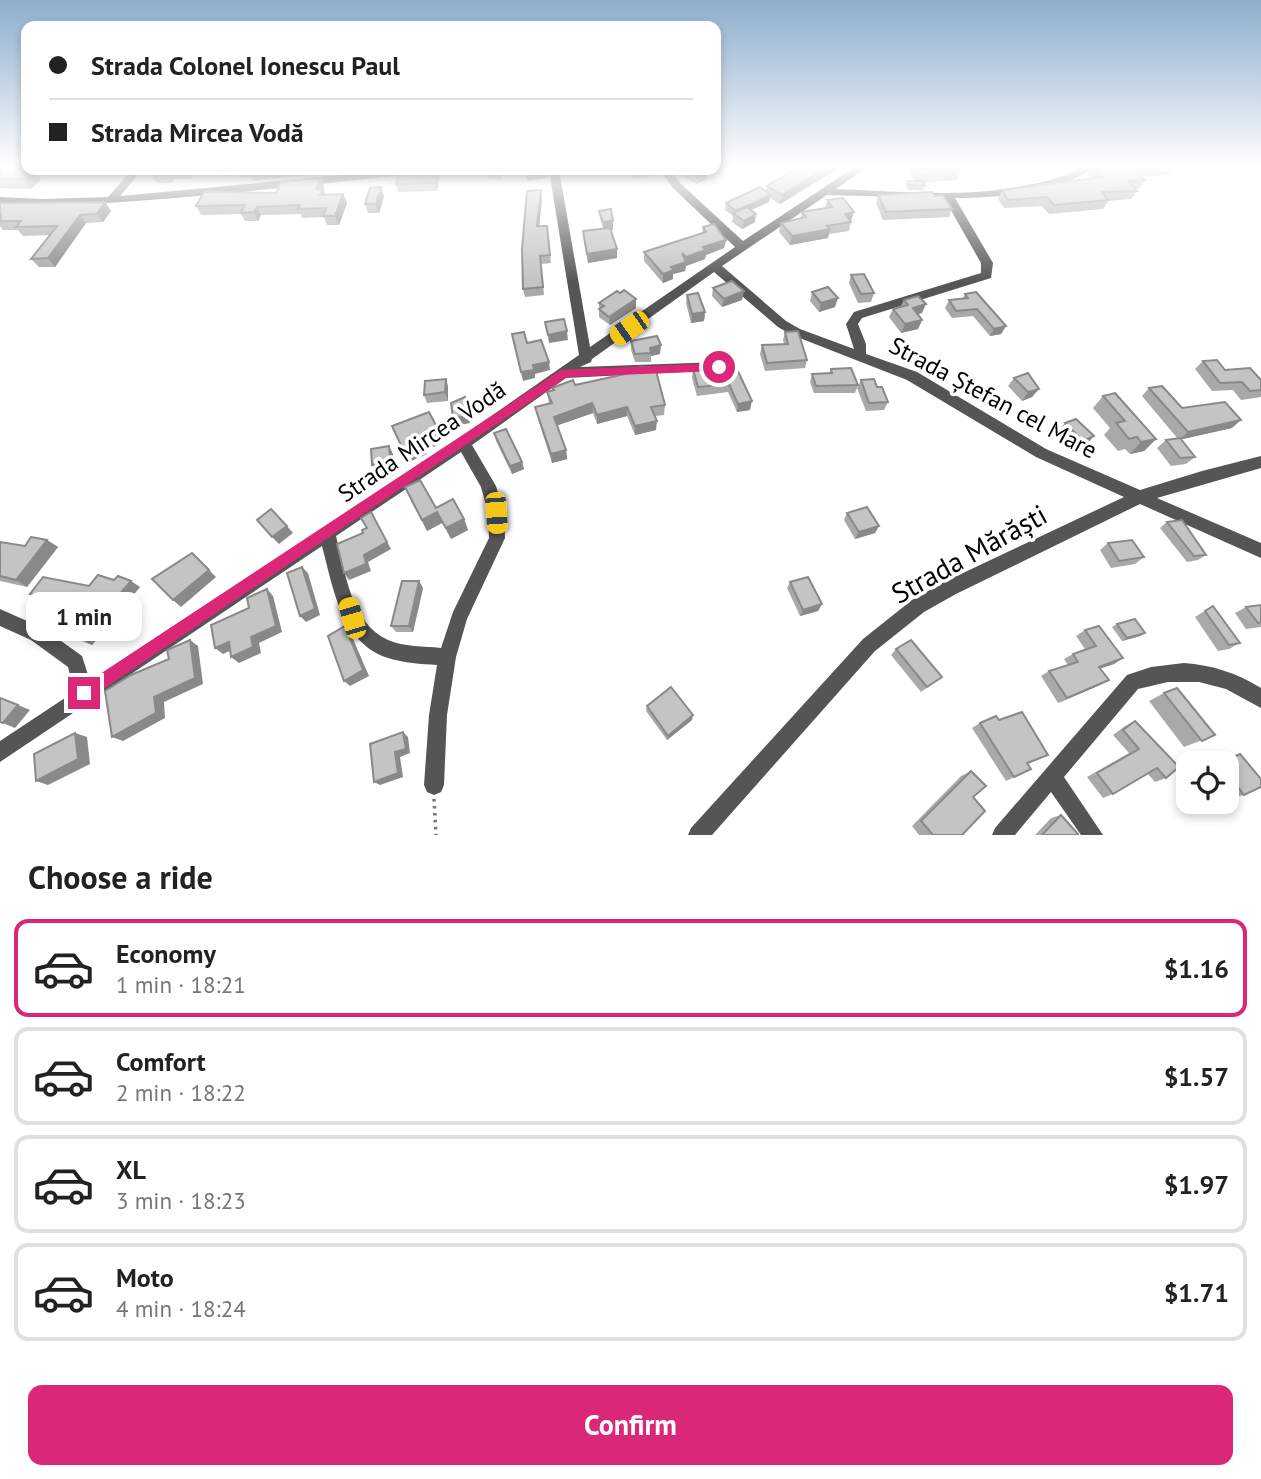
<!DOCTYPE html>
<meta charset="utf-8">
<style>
:root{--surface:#fff;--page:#f2f2f2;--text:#222;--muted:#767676;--line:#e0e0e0;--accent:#db2777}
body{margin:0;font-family:"PT Sans",sans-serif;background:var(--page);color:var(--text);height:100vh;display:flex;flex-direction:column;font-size:26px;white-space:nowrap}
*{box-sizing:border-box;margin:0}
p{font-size:23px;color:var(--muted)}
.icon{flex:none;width:38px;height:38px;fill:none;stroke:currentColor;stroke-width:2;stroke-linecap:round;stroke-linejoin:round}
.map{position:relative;height:835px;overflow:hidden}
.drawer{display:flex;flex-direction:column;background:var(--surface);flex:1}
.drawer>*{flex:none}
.top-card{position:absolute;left:21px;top:21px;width:700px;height:154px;border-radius:14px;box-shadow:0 4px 10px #0003;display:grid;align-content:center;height:154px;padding:0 28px;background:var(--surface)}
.fabs{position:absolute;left:1176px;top:751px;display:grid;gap:14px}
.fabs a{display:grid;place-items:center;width:63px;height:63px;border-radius:14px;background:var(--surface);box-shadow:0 4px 10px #0003;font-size:35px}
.end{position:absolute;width:32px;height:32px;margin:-16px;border:9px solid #db2777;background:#fff;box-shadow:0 0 0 4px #fff}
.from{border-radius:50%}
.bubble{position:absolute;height:49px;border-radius:14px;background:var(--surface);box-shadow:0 4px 10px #0003;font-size:23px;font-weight:700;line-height:49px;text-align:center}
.car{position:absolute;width:21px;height:42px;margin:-21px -10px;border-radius:9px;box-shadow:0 0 5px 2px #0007;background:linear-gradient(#f5c518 24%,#345 0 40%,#f5c518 0 76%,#345 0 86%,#f5c518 0)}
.top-card b{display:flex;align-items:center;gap:24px;height:66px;font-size:26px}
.top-card b+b{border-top:2px solid var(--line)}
.top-card i{width:18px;height:18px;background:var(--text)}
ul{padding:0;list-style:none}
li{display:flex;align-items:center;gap:21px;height:98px;margin:0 14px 10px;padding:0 14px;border:4px solid var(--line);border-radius:14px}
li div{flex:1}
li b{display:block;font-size:26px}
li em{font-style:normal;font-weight:700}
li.selected{border-color:var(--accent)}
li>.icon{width:63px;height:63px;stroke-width:1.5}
h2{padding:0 28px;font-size:32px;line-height:84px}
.action{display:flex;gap:14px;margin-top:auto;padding:14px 28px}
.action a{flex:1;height:80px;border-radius:14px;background:var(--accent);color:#fff;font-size:28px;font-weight:700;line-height:80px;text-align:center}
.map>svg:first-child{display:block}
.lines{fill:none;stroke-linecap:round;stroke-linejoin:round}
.path{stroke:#777;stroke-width:3.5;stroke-dasharray:2.5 4.5;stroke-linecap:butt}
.minor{fill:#555;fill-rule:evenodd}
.wall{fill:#a9a9a9}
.shaded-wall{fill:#898989}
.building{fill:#c4c4c4;stroke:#898989;stroke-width:2}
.route{fill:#db2777}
.labels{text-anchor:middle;stroke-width:7;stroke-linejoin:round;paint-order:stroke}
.street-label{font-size:24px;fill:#000;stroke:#fff}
.near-street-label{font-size:28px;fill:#000;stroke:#fff}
</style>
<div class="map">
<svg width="1261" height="835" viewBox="0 0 1261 835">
<rect width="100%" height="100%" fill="#fff"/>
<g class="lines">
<!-- path -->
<polyline class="path" points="434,799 436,835"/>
<!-- minor -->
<g class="minor">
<path d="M 858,165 L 870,165 L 836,189 C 892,191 949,197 1004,189 C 1023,186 1044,183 1062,176 C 1075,171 1083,165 1098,165 C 1062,192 998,198 955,198 L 993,263 L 991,278 L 862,318 L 858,324 L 866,344 L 866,354 L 917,372 L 1046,449 L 1140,490 L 1202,471 L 1261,456 L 1261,468 L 1157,498 L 1261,543 L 1261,558 L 1140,504 L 956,594 L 924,612 L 875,651 L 712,835 L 688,835 L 691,828 L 863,639 L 912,600 L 944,582 L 1124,497 L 1036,457 L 907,380 L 792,335 L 778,327 L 714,272 L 592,359 L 591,362 L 580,367 L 719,362 L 724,364 L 726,367 L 724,370 L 566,378 L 472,445 L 496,486 L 504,513 L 505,538 L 467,619 L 456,657 L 447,715 L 444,785 L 441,792 L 434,795 L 427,792 L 424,785 L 429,715 L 437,665 C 421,664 404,663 388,658 C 341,643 333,587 322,546 L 0,762 L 0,741 L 74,692 L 68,667 L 31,640 L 0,626 L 0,609 L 43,628 L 82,656 L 90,681 L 458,439 L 579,355 L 549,170 L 559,170 L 590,347 L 735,247 L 673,188 L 660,170 L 670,170 L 681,184 L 743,241 ZM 827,195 L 944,198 L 981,263 L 981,273 L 854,312 L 846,324 L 854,349 L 800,329 L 786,321 L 722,266 ZM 461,452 L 481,487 L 488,513 L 489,538 L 453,612 L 441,648 C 424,646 404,647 388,640 C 351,624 345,571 336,536 Z"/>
<path d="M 132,170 L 142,170 L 120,196 L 395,170 L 424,170 L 419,173 C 341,182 264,190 186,197 C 124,202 62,208 0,203 L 0,197 L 42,199 L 108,197 Z"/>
<path d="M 1184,663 C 1212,665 1237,673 1261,688 L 1261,708 L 1226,689 L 1199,682 L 1168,682 L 1138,689 L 1064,777 L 1103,835 L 1081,835 L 1051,792 L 1015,835 L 992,835 L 995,828 L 1127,675 L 1151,667 Z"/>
</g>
</g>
<!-- wall -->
<g class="wall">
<polygon points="0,165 6,165 8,168 41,179 31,189 0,188"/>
<polygon points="802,165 848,165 841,169 839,168 780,204 770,198 769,202 751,210 755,222 742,229 732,222 733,216 725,210 726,203 766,192 767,186"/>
<polygon points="911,165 956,165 960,171 957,180 923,183 925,186 923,190 908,190 906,186 907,181 915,181 908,172"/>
<polygon points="1109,165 1174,165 1175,166 1169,175 1141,176 1145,180 1139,189 1135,189 1137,191 1131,199 1108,201 1103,209 1049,214 1042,206 1004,208 998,199 1002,190 1091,179 1088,175 1093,166"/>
<polygon points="155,170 198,170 191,179 174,179 172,183 157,183 152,175"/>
<polygon points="217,170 330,170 329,173 253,181 251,177 241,177 240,175 220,176"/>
<polygon points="399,170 439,170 440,174 437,191 398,192 396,184"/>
<polygon points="486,170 500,170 502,180 488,179"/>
<polygon points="628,170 652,170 652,176 632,179"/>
<polygon points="674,170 707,170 707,179 696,184"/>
<polygon points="320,178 324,186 323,189 325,195 343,194 347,203 339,225 327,225 324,217 302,218 301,214 261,215 258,221 245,221 241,214 201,215 196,206 276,193"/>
<polygon points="541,190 542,199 539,226 547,226 551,263 541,264 544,295 525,297 523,289"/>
<polygon points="878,195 934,196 952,209 949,217 883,220 876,203"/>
<polygon points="384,196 379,213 368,213 365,204"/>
<polygon points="827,200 851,221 850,221 851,222 849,231 829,234 828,238 790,245 779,232 781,223 801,218 802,212 825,208"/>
<polygon points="105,202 111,211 103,222 86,223 55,267 39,267 31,259 50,235 23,236 18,230 3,230 0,226 0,203"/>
<polygon points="599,211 613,221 613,230 611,230 617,258 588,263 583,231 603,228 600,219"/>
<polygon points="703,227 726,240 724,248 706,255 705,259 686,266 685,271 673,274 673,279 663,283 644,261 644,252 702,233"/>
<polygon points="851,275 874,293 871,302 858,303 849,283"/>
<polygon points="713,288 742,300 722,307 712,296"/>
<polygon points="812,292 835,307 819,312 810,301"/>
<polygon points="965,294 1006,326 1001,334 990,336 973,316 952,318 945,308 949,300 963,298"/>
<polygon points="687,295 705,312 704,321 691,323 686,303"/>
<polygon points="904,300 922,313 917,314 922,320 918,329 901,333 889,317 893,309 901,306"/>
<polygon points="599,303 636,308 610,325 599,317"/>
<polygon points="785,332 807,360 805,368 765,371 760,354 762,345 784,344 783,340"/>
<polygon points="631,341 660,354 651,356 651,362 635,362 631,350"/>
<polygon points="1203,361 1225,370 1261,380 1261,397 1241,400 1233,390 1212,391 1195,369"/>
<polygon points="639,367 665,405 664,415 655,416 656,430 635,435 627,416 597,424 593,413 557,425 566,450 567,459 552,463 537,416 535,407 549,404 547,392 553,390 552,388 575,385 638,371"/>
<polygon points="736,367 750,410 737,412 728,392 697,396 692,378 693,369 710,373"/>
<polygon points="831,369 858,385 855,393 814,393 810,382 812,374 829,373"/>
<polygon points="1014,378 1039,389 1032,397 1022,401 1008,386"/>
<polygon points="446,379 448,387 448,401 427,403 424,395"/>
<polygon points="861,380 877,387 888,402 884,410 866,411 857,388"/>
<polygon points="1149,388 1182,408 1232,428 1181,439 1195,457 1186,464 1171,466 1157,448 1166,440 1178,439 1142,396"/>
<polygon points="1103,396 1156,439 1144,451 1130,454 1125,449 1118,451 1104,435 1110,428 1093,408"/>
<polygon points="1065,423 1087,444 1076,449 1058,431"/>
<polygon points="494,433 522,462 524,469 512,474 496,441"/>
<polygon points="410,499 464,519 468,530 451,539 442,523 427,531"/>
<polygon points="847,513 879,526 875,533 855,539 844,520"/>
<polygon points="1167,522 1206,555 1198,560 1187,562 1160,528"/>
<polygon points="47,540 58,547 27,587 0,581 0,542 25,546"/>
<polygon points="1108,543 1144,557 1135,564 1111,568 1100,550"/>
<polygon points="419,581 423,588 413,632 396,632 391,626"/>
<polygon points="790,582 822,604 818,611 800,616 787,588"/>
<polygon points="89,586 140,587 92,645 79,640 68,634 78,622 41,613 30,606 36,598 30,594"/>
<polygon points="1261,605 1261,627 1246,629 1235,613 1246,607"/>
<polygon points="1213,606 1240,643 1229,649 1218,651 1195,617"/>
<polygon points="1117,624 1145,633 1140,636 1122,641 1112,627"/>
<polygon points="1085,630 1114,664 1101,668 1100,685 1058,703 1041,676 1049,671 1068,665 1064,659 1073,654 1085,649 1076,636"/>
<polygon points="896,649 942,677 921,692 891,655"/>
<polygon points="1164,693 1215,735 1184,747 1149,701"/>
<polygon points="647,706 692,720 667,740 646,711"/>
<polygon points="1135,721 1166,778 1155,782 1148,774 1113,794 1103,798 1087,777 1129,753 1113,735 1125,726"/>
<polygon points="980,723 1048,755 1028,764 1031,769 1006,781 972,728"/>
<polygon points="1240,754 1244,795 1227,799 1227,763 1214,763"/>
<polygon points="971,771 973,797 962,835 919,835 912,826 961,776"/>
<polygon points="1061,815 1077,835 1035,835 1051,818"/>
</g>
<!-- shaded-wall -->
<g class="shaded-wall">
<polygon points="831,165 839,165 839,168 780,204 782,195"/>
<polygon points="34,170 41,179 31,189 24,179"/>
<polygon points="187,170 198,170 191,179"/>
<polygon points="438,170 439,170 440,174 437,191 435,183"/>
<polygon points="708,170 707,179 696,184 697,175"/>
<polygon points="169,171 174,179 172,183 167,174"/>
<polygon points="547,171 548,178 527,181 526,173"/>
<polygon points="320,178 324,186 323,189 326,197 324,204 316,189"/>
<polygon points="381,187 384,196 379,213 376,204"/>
<polygon points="541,190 542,199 538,235 537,226"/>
<polygon points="343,194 347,203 339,225 335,216"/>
<polygon points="771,195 769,202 737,216 735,214 736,211"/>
<polygon points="105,202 111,211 103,222 97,214"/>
<polygon points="257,207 261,215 258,221 254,212"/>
<polygon points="854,212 851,221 843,222 845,214"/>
<polygon points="756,214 755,222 742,229 744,221"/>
<polygon points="80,215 86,223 55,267 48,258"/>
<polygon points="613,221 613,230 604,231 603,222"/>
<polygon points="830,229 828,238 790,245 792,236"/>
<polygon points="726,240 724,248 706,255 705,259 686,266 685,271 673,274 673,279 663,283 663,274 671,267 686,262 686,257 703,247"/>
<polygon points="617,249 617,258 588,263 587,254"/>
<polygon points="744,291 742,300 722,307 724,299"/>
<polygon points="838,298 835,307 819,312 821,303"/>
<polygon points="636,299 636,308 610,325 609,317"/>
<polygon points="926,304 922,313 909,317 913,308"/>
<polygon points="705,312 704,321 691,323 692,314"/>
<polygon points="922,320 918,329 901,333 905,324"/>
<polygon points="1006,326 1001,334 990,336 994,329"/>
<polygon points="567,331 568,340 549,343 548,335"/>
<polygon points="661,345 660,354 651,356 650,348"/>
<polygon points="549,362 550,370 535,374 535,378 523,381 521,372 533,365"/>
<polygon points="446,379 448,387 448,401 445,392"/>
<polygon points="1039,389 1032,397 1022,401 1028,392"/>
<polygon points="465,397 470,423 456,426 453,418"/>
<polygon points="752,401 750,410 737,412 738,404"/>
<polygon points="592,403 593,413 556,426 554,417"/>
<polygon points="627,407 627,416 597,424 597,415"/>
<polygon points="1241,420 1232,428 1179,440 1188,432"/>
<polygon points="657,421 656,430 635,435 635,426"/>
<polygon points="438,429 441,437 438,438 440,444 426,450 427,454 409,462 405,454 422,442 434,430"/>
<polygon points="1094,436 1087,444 1076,449 1083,441"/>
<polygon points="1156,439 1144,451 1130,454 1141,442"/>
<polygon points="389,446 393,454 394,475 384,477 380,471 376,472 372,465"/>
<polygon points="566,450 567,459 552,463 551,454"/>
<polygon points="522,462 524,469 512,474 510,466"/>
<polygon points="371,512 391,549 368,562 371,571 349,580 344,573 364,555"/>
<polygon points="437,512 442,523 427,531 422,520"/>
<polygon points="464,519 468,530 451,539 446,528"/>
<polygon points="287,526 293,533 279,544 272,537"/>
<polygon points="879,526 875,533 855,539 859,532"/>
<polygon points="47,540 58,547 27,587 16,580"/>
<polygon points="192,553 216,577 181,607 173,600"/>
<polygon points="302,567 308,573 320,615 306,622 300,616"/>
<polygon points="131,581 140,587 92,645 81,639"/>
<polygon points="419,581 423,588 413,632 409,626"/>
<polygon points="267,589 273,596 282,632 259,643 261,653 239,663 231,657 251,637"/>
<polygon points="822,604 818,611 800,616 803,610"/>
<polygon points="345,626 350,632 369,676 350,686 344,681"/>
<polygon points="1145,633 1140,636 1122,641 1127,638"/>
<polygon points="190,640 198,646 203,684 164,702 165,718 123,741 112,737 154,697"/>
<polygon points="229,642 236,648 223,654 215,648"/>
<polygon points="1123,658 1114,664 1090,672 1099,667"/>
<polygon points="1109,680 1100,685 1058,703 1067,698"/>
<polygon points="18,705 30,710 15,728 3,723"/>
<polygon points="693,715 692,720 667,740 668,736"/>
<polygon points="403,732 408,737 410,753 400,757 403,777 380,785 374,782 395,752"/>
<polygon points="75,733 87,737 90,764 48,785 36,781"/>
</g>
<!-- building -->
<g class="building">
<polygon points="802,165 831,165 782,195 767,186"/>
<polygon points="913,165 956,165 960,171 919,175"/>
<polygon points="1109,165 1130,165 1145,180 1128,181 1137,191 1102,192 1108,200 1054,205 1047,197 1008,200 1002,190 1103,177 1093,166"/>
<polygon points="1138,165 1174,165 1175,166 1140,168"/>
<polygon points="0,167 26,170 34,170 24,179 0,179"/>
<polygon points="155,170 187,170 169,171 167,174 152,175"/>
<polygon points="251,170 281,170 249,173"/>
<polygon points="399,170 438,170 435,183 396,184"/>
<polygon points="525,170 547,170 547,171 526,173"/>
<polygon points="688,170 708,170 697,175"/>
<polygon points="320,178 316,189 323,189 320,195 343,194 335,216 323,216 326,208 298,209 300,205 257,207 254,212 241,213 245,205 196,206 204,192 276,193 281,182"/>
<polygon points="907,181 922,181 925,186 909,185"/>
<polygon points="381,187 376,204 365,204 370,188"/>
<polygon points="760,187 771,195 736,211 726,203"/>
<polygon points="541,190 537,226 547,226 550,255 540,256 543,287 523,289 522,249 527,191"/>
<polygon points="932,192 934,196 943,195 952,209 886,212 878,195"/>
<polygon points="843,198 854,212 845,214 851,222 827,226 830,229 792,236 781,223 806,217 802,212 832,207 827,200"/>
<polygon points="105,202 97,214 80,215 48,258 31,259 57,226 16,227 21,221 0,221 1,215 0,215 0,203"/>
<polygon points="747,207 756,214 744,221 733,213"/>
<polygon points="611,209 613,221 603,222 599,211"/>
<polygon points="714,224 726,240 703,247 706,250 686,257 682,253 686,262 671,267 674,270 663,274 644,252 706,232 703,227"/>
<polygon points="610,228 617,249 587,254 583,231"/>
<polygon points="864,274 874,293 861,294 851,275"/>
<polygon points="732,281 744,291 724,299 713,288"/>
<polygon points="828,287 838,298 821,303 812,292"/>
<polygon points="624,290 636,299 609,317 599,309 604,306 599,303 617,291 620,293"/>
<polygon points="976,292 1006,326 994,329 977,309 956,311 949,300 968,298 965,294"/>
<polygon points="698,293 705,312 692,314 687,295"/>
<polygon points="918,296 926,304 913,308 922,320 905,324 893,309 908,305 904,300"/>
<polygon points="564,319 567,331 548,335 545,322"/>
<polygon points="798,331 807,360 767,363 762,345 788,344 785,332"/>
<polygon points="524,332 527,343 541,340 549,362 533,365 534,370 521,372 512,334"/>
<polygon points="657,336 661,345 650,348 651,353 635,354 631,341"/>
<polygon points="1217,360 1225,370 1250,368 1261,380 1261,390 1250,391 1242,382 1220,383 1203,361"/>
<polygon points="639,367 655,367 665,405 651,407 657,421 635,426 627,407 597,415 592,403 554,417 566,450 551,454 535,407 552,403 547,392 554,390 552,388 573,380 575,385 639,371"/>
<polygon points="736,367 752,401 738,404 729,384 698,387 693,369 708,368 710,373"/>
<polygon points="851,368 858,385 816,386 812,374 832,373 831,369"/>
<polygon points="1028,373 1039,389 1028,392 1014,378"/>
<polygon points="446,379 445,392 424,395 425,381"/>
<polygon points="874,379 877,387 882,387 888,402 869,403 861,380"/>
<polygon points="1162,386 1182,408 1225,402 1241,420 1188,432 1149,388"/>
<polygon points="1115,393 1156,439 1141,442 1137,437 1129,439 1116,423 1125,421 1103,396"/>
<polygon points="465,397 468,415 453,418 451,403"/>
<polygon points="429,412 438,429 434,430 437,436 422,442 424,446 405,454 392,426"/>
<polygon points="1076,419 1094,436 1083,441 1065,423"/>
<polygon points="506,429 522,462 510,466 494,433"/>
<polygon points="1180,438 1195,457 1180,458 1166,440"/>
<polygon points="389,446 391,467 380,470 379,463 372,465 371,449"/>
<polygon points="420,480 436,508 453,499 464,519 446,528 437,512 422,520 405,487"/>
<polygon points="867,507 879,526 859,532 847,513"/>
<polygon points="271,509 287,526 272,537 257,520"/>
<polygon points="371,512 387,542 364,555 366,564 344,573 337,544 363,533 362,530 367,528 361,518"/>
<polygon points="1182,520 1206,555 1194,556 1167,522"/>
<polygon points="31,537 47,540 16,580 0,576 0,542 25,546"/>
<polygon points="1132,540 1144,557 1119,561 1108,543"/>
<polygon points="192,553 209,570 173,600 152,579"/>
<polygon points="302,567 315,609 300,616 287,573"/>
<polygon points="98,575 114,580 118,576 131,581 81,639 68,634 81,619 30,606 38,595 30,594 43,577 89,586"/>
<polygon points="808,577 822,604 803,610 790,582"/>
<polygon points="402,581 419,581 409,626 391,626"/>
<polygon points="267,589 276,626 251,637 253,647 231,657 229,642 215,648 211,625 249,608 247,598"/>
<polygon points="1261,605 1261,622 1258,623 1246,607"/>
<polygon points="1213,606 1240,643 1229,645 1205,611"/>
<polygon points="1135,619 1145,633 1127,638 1117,624"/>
<polygon points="345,626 363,670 344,681 328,636"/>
<polygon points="1099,626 1123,658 1099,667 1109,680 1067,698 1049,671 1078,662 1073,654 1096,646 1085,630"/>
<polygon points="190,640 195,678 154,697 156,713 112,737 105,691 131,675 169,659 167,650"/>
<polygon points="911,640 942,677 927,687 896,649"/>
<polygon points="671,687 693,715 668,736 647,706"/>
<polygon points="1177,688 1215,735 1202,741 1164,693"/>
<polygon points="0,698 18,705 3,723 0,722"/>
<polygon points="1022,712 1048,755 1027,763 1031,769 1014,777 980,723 996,716 999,720"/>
<polygon points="1135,721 1179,767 1166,778 1157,768 1113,794 1097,773 1139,749 1123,730"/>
<polygon points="403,732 406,749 395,752 398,773 374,782 370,744"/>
<polygon points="75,733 78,759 36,781 34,754"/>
<polygon points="1240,754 1261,779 1261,787 1244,795 1227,773 1227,763 1219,763"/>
<polygon points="971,771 986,786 973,797 985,811 962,835 933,835 921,821"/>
<polygon points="1061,815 1078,834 1077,835 1042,835"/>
</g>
<!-- sky -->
<linearGradient id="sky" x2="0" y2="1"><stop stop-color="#8cadcc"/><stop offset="0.59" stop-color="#fff"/><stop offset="1" stop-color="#fff" stop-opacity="0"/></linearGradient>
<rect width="1261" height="282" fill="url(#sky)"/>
<!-- route -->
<polygon class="route" points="719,363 724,367 719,371 567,377 90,698 84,701 79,698 77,693 79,688 561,370"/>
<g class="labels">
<!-- street labels -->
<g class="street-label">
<text transform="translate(993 398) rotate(28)" y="8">Strada Ștefan cel Mare</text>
<text transform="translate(422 442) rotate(-34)" y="8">Strada Mircea Vodă</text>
</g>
<!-- near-street labels -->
<g class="near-street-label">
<text transform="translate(969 554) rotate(-29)" y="10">Strada Mărăști</text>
</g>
</g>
</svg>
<div class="fabs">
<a><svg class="icon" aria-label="locate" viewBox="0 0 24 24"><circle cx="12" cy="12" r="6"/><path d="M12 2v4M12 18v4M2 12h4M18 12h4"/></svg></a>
</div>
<i class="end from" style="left:719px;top:367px"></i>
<i class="end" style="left:84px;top:693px"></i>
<div class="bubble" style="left:26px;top:592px;width:116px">1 min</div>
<i class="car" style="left:629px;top:328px;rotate:235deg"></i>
<i class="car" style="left:496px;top:513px;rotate:176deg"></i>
<i class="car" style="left:352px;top:618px;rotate:344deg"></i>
<div class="top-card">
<b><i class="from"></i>Strada Colonel Ionescu Paul</b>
<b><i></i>Strada Mircea Vodă</b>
</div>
</div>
<section class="drawer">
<h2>Choose a ride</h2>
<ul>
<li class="selected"><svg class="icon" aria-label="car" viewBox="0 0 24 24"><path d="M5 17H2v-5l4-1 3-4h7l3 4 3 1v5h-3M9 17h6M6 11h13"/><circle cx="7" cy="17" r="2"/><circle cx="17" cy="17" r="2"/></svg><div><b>Economy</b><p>1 min · 18:21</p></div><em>$1.16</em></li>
<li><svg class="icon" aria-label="car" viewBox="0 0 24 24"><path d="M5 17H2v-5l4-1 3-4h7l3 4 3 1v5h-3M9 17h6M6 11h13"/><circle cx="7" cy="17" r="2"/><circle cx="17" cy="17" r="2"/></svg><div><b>Comfort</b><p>2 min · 18:22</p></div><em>$1.57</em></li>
<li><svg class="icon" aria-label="car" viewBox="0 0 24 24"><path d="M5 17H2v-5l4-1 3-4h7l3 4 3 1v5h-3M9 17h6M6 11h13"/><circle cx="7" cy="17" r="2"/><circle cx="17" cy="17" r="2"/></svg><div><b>XL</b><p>3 min · 18:23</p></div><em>$1.97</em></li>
<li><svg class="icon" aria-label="car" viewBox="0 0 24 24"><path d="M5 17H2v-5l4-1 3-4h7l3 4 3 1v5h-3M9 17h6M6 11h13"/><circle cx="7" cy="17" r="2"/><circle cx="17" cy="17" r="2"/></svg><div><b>Moto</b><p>4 min · 18:24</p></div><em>$1.71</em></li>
</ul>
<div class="action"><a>Confirm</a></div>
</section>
